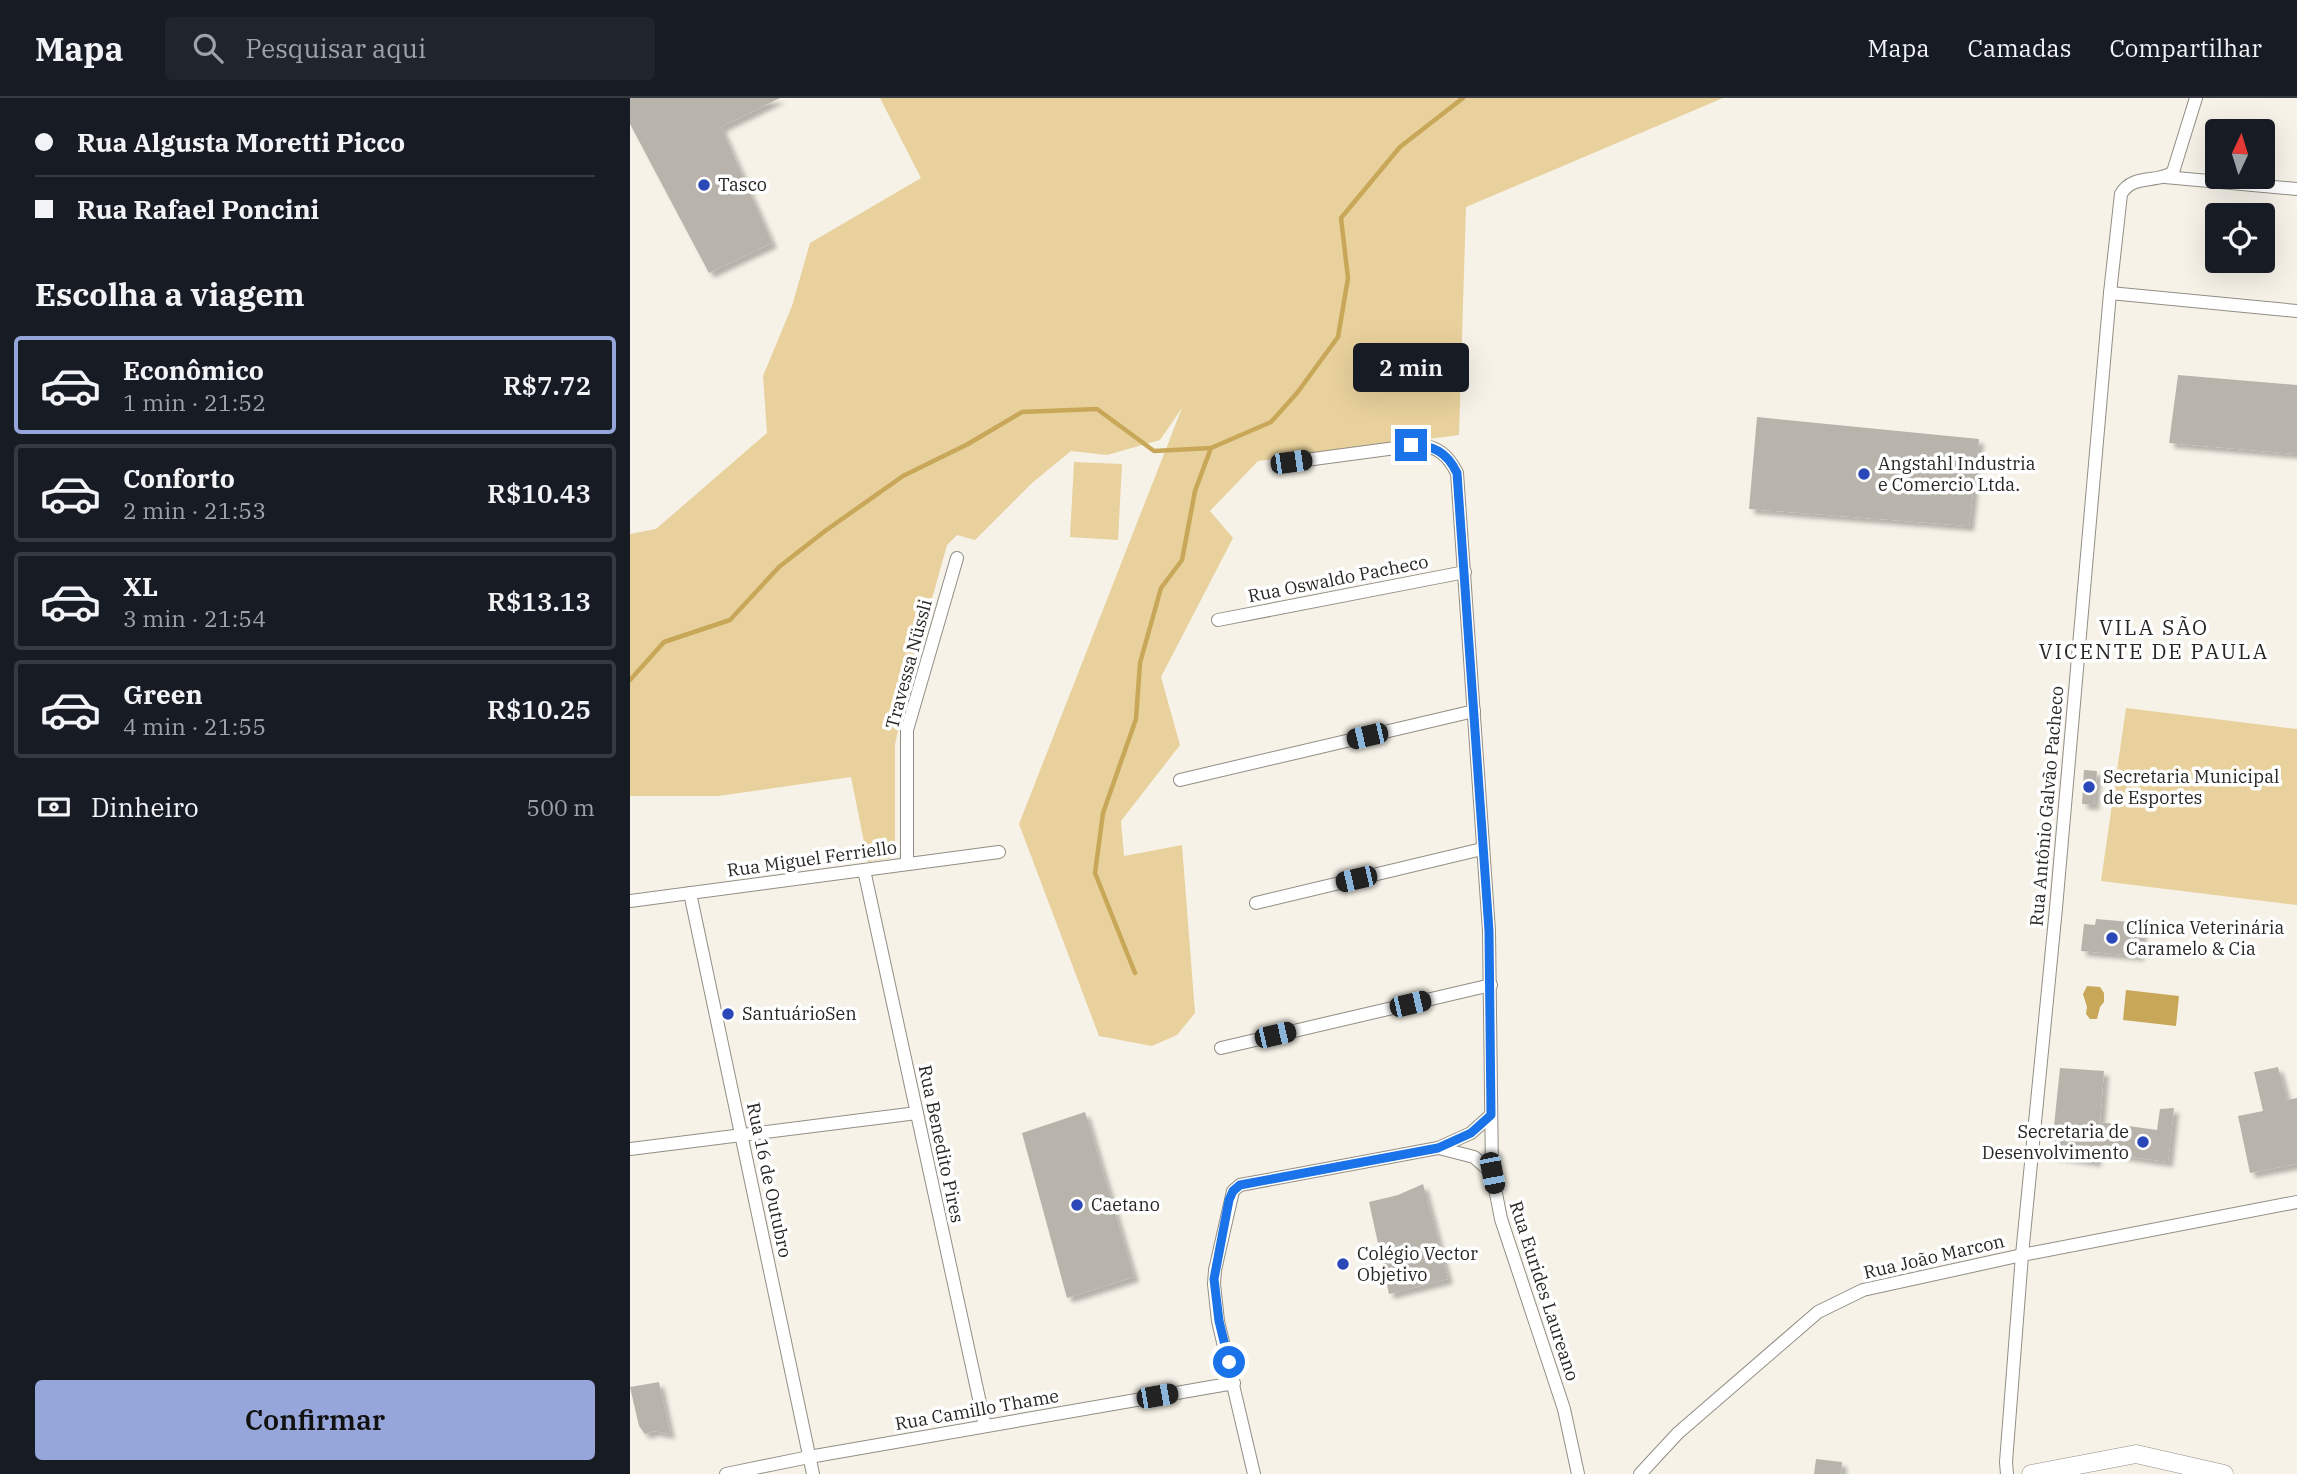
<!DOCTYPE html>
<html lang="pt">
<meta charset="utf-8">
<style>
:root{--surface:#171b24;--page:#20242c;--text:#f1f3f6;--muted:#9ea1a6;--line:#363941;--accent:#97a6da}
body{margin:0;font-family:"IBM Plex Serif",serif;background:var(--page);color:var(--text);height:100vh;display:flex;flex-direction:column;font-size:26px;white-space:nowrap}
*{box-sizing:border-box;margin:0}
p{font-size:23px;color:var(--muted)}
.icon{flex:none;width:38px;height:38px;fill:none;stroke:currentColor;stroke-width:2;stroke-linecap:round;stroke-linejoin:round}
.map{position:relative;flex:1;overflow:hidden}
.panel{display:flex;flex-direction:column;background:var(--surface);width:630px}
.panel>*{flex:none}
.hud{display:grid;align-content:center;height:154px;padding:0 35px;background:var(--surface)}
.needle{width:46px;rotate:4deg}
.controls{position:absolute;left:1575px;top:21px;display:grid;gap:14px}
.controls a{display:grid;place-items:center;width:70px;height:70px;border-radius:7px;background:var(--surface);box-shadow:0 7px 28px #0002;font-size:35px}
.end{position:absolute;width:32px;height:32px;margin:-16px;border:9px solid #1a73e8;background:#fff;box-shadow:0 0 0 4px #fff}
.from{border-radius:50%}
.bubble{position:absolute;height:49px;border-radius:7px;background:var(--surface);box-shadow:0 7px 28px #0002;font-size:23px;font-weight:600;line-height:49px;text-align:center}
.car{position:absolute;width:21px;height:42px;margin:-21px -10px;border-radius:9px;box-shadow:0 0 5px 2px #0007;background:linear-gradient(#222 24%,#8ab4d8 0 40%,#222 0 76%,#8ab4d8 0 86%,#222 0)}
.hud b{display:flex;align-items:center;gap:24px;height:66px;font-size:26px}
.hud b+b{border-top:2px solid var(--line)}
.hud i{width:18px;height:18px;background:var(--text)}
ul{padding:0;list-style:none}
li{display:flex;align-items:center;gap:21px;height:98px;margin:0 14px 10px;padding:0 21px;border:4px solid var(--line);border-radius:7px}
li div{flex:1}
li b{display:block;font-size:26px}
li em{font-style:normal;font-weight:600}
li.active{border-color:var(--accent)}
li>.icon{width:63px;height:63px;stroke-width:1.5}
h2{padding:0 35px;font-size:32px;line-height:84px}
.pay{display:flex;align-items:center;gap:18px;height:77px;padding:0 35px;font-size:26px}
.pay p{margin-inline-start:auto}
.cta{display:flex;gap:14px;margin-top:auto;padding:14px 35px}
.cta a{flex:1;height:80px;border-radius:7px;background:var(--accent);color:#111;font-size:28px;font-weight:600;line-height:80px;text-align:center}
header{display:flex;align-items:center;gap:42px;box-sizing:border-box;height:98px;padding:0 35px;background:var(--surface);border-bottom:2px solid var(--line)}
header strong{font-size:33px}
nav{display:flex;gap:38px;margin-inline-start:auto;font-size:24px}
.search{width:490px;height:63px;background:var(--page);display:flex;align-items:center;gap:18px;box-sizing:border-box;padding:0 24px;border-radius:7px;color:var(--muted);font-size:26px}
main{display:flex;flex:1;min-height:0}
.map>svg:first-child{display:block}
.green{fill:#e8d19c}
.water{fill:#c8a759}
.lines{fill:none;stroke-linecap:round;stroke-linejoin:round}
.stream{stroke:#c8a759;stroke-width:4.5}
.building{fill:#b8b4ab;filter:url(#shadow)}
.street-casing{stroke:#928e85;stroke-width:14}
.secondary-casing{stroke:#928e85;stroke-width:19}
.street{stroke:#fff;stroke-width:12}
.secondary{stroke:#fff;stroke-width:18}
.route{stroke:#1a73e8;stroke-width:9}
.poi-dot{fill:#2a48b8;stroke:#fff;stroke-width:2.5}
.labels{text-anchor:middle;stroke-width:7;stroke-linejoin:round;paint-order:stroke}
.poi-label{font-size:18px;fill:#282723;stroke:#fff;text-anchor:start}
.street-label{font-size:18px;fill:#282723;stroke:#fff}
.quarter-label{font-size:21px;letter-spacing:2px;fill:#282723;stroke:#fff}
</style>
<header>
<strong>Mapa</strong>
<div class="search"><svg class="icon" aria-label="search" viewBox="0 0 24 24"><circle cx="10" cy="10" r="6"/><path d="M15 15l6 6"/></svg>Pesquisar aqui</div>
<nav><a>Mapa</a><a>Camadas</a><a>Compartilhar</a></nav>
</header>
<main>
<section class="panel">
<div class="hud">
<b><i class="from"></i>Rua Algusta Moretti Picco</b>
<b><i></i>Rua Rafael Poncini</b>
</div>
<h2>Escolha a viagem</h2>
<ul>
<li class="active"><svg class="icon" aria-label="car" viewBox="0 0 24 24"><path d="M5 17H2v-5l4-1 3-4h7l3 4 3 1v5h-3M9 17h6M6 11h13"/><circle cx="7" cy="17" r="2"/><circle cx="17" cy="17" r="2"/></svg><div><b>Econômico</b><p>1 min · 21:52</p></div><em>R$7.72</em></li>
<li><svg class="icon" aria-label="car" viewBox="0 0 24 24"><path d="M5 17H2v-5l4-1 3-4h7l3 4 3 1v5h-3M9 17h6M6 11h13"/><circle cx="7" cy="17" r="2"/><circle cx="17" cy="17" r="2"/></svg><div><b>Conforto</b><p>2 min · 21:53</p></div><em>R$10.43</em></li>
<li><svg class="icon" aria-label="car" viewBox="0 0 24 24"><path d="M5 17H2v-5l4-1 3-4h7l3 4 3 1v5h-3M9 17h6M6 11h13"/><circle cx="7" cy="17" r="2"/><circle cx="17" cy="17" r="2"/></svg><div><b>XL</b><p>3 min · 21:54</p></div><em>R$13.13</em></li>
<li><svg class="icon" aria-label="car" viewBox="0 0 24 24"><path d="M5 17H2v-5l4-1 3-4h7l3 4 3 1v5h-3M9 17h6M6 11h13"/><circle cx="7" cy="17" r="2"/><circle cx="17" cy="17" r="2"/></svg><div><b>Green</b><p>4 min · 21:55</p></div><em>R$10.25</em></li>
</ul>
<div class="pay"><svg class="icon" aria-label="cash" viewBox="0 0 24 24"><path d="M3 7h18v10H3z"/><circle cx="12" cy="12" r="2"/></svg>Dinheiro<p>500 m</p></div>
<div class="cta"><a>Confirmar</a></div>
</section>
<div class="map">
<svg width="1667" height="1376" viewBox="0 0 1667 1376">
<defs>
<filter id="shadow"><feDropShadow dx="5" dy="5" stdDeviation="2" flood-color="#0004"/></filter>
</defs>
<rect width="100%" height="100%" fill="#f6f2e8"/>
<!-- green -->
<g class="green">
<polygon points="250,0 1093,0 836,109 829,337 628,363 580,413 603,440 531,579 550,647 491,723 494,758 552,747 565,915 547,937 522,948 469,938 389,726 552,310 530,342 477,357 441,353 402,385 345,442 327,437 317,447 284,565 265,646 265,754 261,760 238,764 221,679 88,698 0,698 0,436 26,431 137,335 133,278 162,208 180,145 291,80"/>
<polygon points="444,364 492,366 488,442 440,439"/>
<polygon points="1496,610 1667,631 1667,807 1471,783"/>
</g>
<!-- water -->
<g class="water">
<polygon points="1457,888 1470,889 1474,895 1474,904 1470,909 1467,921 1460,921 1456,916 1457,909 1453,896"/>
<polygon points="1496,892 1549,898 1546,928 1493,922"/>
</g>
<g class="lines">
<!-- stream -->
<g class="stream">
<polyline points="0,582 34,544 100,522 149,469 195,433 273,378 338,346 392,314 467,311 524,353 581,350 641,324 667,295 708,239 718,180 711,120 770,49 833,0"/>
<polyline points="505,875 465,775 473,715 506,621 510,565 531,490 552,462 565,393 581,350"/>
</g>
</g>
<!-- building -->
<g class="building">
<polygon points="0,0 150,0 91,29 142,145 79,175 0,26"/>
<polygon points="1548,277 1667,287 1667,356 1539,345"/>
<polygon points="1127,319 1349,341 1339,428 1119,411"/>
<polygon points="1454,672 1467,673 1464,707 1452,706"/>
<polygon points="1466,821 1513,825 1509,858 1451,853 1454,826 1465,827"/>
<polygon points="1648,969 1657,1002 1667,1000 1667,1066 1620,1075 1608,1018 1633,1013 1624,974"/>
<polygon points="1430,970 1474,973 1470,1024 1527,1032 1530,1011 1544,1010 1538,1064 1467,1054 1466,1064 1421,1057"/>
<polygon points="455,1014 504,1179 437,1200 392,1035"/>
<polygon points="793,1086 818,1181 759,1196 739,1104 768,1097"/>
<polygon points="29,1284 40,1336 24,1333 15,1336 9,1328 0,1289"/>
<polygon points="1186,1361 1212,1364 1211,1376 1184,1376"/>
</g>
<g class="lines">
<!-- street casing -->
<g class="street-casing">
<g id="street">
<polyline points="1535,79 1667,91"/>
<polyline points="1480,195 1667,213"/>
<path d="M 661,364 L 788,347 C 807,348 818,357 827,375 L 859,833 L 862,1075 L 871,1121 L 934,1311 L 948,1376"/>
<polyline points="588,522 835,474"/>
<polyline points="550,682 844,613"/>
<polyline points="277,766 277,632 327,460"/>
<polyline points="234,772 355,1328"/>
<polyline points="60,795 183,1376"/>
<polyline points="0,803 369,754"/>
<polyline points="626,805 852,751"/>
<polyline points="591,950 861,887"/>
<polyline points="809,1050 844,1059 862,1075"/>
<polyline points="0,1051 287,1015"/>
<polyline points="96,1376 179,1359 604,1285"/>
<polyline points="624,1376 588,1223 584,1186 585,1172 603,1093 610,1087 808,1050 841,1035 861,1017"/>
<polyline points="1010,1376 1048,1335 1188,1214 1233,1192 1392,1157 1667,1104"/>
<path d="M 1377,1376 L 1376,1364 L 1392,1157 L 1426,810 L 1480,195 L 1491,96 C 1503,75 1527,86 1543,74 L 1566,0"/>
</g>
</g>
<!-- secondary casing -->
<g class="secondary-casing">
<polyline id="secondary" points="1401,1376 1506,1356 1594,1376"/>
</g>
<!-- street -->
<use href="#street" class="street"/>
<!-- secondary -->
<use href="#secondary" class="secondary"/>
</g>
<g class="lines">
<!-- route -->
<path class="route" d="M 599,1264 L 589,1223 L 584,1181 L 599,1102 L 603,1093 L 610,1087 L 808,1050 L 841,1035 L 861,1017 L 859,833 L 827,375 C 817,354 803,347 781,347"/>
</g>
<!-- markers -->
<g class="poi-dot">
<circle cx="74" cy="87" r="7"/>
<circle cx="1234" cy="376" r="7"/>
<circle cx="1459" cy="689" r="7"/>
<circle cx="1482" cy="840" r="7"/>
<circle cx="98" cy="916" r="7"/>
<circle cx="1513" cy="1044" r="7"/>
<circle cx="447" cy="1107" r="7"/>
<circle cx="713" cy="1166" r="7"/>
</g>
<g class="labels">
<!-- poi labels -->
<g class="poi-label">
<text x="88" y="93">Tasco</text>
<text x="1248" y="372">Angstahl Industria<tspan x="1248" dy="21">e Comercio Ltda.</tspan></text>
<text x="1473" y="685">Secretaria Municipal<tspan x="1473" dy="21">de Esportes</tspan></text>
<text x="1496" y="836">Clínica Veterinária<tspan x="1496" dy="21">Caramelo &amp; Cia</tspan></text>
<text x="112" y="922">SantuárioSen</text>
<text x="1499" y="1040" text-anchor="end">Secretaria de<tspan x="1499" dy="21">Desenvolvimento</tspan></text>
<text x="461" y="1113">Caetano</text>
<text x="727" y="1162">Colégio Vector<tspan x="727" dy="21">Objetivo</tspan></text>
</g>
<!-- street labels -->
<g class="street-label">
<text transform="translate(708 481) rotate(-11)" y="6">Rua Oswaldo Pacheco</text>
<text transform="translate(279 566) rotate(-75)" y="6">Travessa Nüssli</text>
<text transform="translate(1417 708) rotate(-85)" y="6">Rua Antônio Galvão Pacheco</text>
<text transform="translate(182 761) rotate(-8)" y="6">Rua Miguel Ferriello</text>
<text transform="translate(311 1046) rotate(78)" y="6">Rua Benedito Pires</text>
<text transform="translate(139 1082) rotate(78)" y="6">Rua 16 de Outubro</text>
<text transform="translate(1304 1159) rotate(-13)" y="6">Rua João Marcon</text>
<text transform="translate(914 1193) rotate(72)" y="6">Rua Eurides Laureano</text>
<text transform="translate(347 1312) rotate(-10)" y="6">Rua Camillo Thame</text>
</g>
<!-- quarter labels -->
<g class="quarter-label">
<text x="1524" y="537">VILA SÃO<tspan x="1524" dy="24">VICENTE DE PAULA</tspan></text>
</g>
</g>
</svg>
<div class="controls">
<a><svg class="needle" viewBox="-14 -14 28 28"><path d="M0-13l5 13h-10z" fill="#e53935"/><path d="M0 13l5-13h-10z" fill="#9ea1a6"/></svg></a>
<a><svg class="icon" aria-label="locate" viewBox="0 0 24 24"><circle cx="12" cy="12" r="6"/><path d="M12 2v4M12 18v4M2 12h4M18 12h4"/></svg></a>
</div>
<i class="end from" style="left:599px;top:1264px"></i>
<i class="end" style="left:781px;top:347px"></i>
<div class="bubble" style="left:723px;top:245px;width:116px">2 min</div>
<i class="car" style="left:661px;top:364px;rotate:82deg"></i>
<i class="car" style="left:737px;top:638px;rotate:257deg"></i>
<i class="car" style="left:726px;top:781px;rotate:257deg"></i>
<i class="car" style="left:780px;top:906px;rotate:77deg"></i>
<i class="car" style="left:645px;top:937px;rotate:77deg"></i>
<i class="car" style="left:862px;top:1075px;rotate:169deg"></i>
<i class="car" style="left:527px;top:1298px;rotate:80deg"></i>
</div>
</main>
